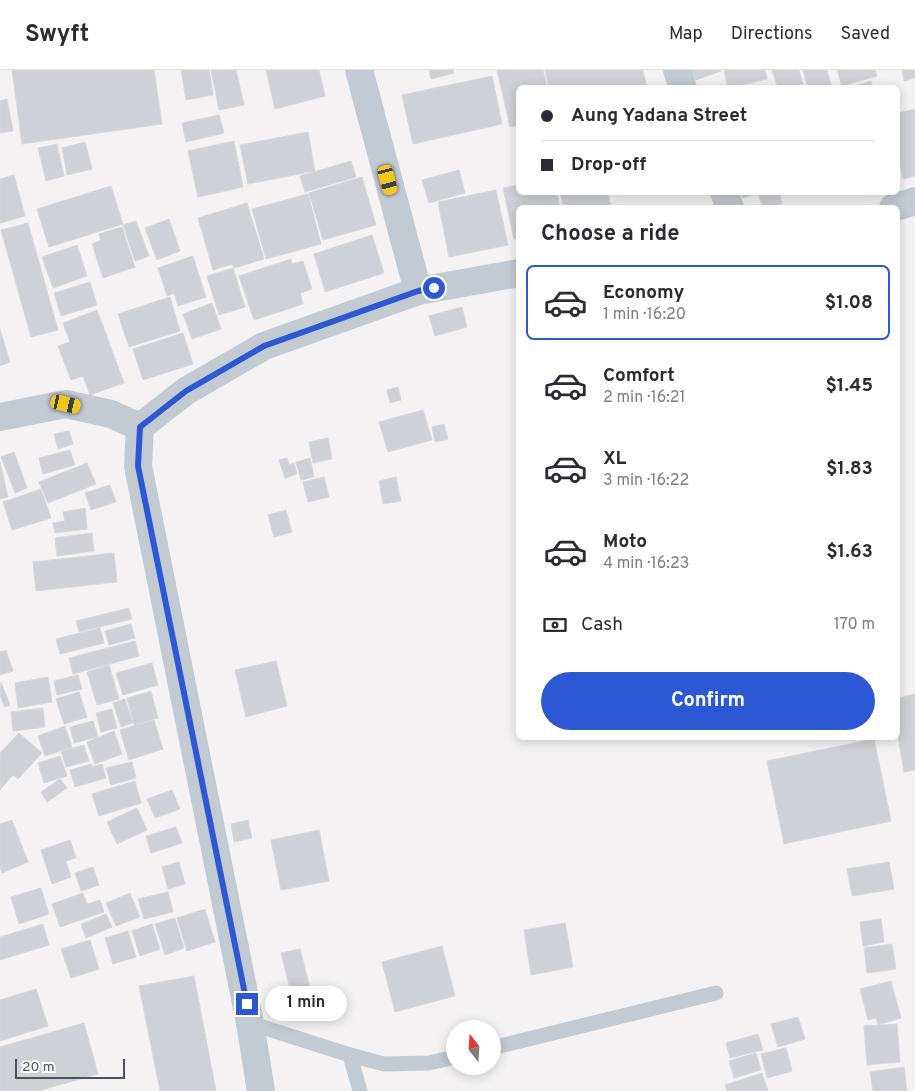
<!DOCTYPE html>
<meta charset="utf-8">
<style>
:root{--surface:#fff;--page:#f7f7f7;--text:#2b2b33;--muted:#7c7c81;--line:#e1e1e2;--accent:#2c58d4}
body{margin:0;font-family:Overpass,sans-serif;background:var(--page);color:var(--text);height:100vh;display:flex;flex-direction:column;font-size:19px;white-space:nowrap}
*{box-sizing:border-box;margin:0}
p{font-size:16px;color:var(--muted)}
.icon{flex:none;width:28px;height:28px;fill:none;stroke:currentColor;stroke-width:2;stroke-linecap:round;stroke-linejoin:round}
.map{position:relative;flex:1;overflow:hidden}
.sheet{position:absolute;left:516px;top:135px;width:384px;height:535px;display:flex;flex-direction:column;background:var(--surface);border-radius:8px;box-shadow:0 2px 12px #0003}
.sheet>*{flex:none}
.banner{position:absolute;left:516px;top:15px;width:384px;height:110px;border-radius:8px;box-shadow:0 2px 12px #0003;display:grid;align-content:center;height:110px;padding:0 25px;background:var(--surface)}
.needle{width:32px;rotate:343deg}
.buttons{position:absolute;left:446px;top:950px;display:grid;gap:10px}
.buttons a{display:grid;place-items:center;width:55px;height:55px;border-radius:50%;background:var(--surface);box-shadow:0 2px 12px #0003;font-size:25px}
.scale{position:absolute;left:15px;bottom:12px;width:110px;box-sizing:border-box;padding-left:5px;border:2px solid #4b525e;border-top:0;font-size:14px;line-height:18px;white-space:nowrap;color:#4b525e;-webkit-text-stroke:4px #fff;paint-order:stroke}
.end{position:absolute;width:22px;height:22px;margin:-11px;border:6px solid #2c58d4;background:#fff;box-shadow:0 0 0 2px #fff}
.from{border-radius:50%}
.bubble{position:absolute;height:35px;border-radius:18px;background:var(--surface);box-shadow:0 2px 12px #0003;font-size:16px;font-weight:700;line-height:35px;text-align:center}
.car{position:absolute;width:15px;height:30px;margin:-15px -8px;border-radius:6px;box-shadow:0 0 4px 1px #0007;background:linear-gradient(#f5c518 24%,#345 0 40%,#f5c518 0 76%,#345 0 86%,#f5c518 0)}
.banner b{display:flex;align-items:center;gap:18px;height:48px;font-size:19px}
.banner b+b{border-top:1px solid var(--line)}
.banner i{width:12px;height:12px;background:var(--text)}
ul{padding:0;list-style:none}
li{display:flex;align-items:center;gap:15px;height:75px;margin:0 10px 8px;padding:0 15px;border:2px solid transparent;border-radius:8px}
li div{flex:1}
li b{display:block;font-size:19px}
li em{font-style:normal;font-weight:700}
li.active{border-color:var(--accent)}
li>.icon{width:45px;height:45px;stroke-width:1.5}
h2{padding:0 25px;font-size:22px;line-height:60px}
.pay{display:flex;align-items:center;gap:12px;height:55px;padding:0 25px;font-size:19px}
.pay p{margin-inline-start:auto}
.button{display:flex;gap:10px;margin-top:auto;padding:10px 25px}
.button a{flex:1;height:58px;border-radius:30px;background:var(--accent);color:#fff;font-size:20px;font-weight:700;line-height:58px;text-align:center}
header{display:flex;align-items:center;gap:30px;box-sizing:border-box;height:70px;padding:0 25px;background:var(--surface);border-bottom:1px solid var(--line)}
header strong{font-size:24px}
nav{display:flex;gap:28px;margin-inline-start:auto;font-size:18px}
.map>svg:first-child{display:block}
.building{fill:#cfd1d6;stroke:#d7d7dc}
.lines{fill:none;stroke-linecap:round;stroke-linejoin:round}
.lane{stroke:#c4cad2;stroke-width:15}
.street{stroke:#c4cad2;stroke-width:28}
.route{stroke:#2c58d4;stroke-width:6}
</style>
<header>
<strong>Swyft</strong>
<nav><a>Map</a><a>Directions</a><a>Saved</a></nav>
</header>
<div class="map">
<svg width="915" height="1021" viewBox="0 0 915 1021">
<rect width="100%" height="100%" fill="#f4f2f2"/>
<!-- building -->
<g class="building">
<polygon points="12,0 154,0 162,54 22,74"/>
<polygon points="181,0 209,0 213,25 186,30"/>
<polygon points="211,0 236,0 244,35 219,40"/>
<polygon points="266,0 319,0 325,26 275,39"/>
<polygon points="429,0 453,0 454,3 431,9"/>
<polygon points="497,0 543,0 547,18 519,18 519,55 510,57"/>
<polygon points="545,0 643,0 647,18 549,18"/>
<polygon points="692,0 720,0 721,1 696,10"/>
<polygon points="724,0 765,0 767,9 728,18"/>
<polygon points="772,0 799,0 804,18 778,18"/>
<polygon points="803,0 827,0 832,18 808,18"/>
<polygon points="837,0 875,0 877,6 842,16"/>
<polygon points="902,0 915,0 915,8 904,11"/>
<polygon points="492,6 502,54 413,74 402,25"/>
<polygon points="871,11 873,18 847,18"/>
<polygon points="7,29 13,61 0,63 0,31"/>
<polygon points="915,39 915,106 903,109 898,83 898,43"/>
<polygon points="219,45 224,63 186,72 182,53"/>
<polygon points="308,62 315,101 248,114 240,75"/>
<polygon points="234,71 243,117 198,127 188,81"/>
<polygon points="85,72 92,99 67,105 62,78"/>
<polygon points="57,74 64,106 46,111 38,78"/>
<polygon points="351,91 356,107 305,122 300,106"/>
<polygon points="459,100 465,123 429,133 422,110"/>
<polygon points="14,105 25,146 0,153 0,109"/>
<polygon points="362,107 376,155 323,170 309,123"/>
<polygon points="519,115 519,122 557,122 560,138 519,138 519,168 514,169 503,118"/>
<polygon points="111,116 123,154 49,177 37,139"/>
<polygon points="496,120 508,175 449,187 438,132"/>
<polygon points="560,122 608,122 611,138 564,138"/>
<polygon points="741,122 779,122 782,134 771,138 763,138 758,123 743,128"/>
<polygon points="308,124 321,174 266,189 252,139"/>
<polygon points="247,133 264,189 234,198 233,194 213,200 198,148"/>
<polygon points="169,149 180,181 157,190 145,158"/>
<polygon points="136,151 149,186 135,191 123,155"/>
<polygon points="28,153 58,260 31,267 1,160"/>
<polygon points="122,157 135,197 103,208 92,174 101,170 99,164"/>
<polygon points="372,165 384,203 325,222 314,184"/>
<polygon points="77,175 87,206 53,218 42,187"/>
<polygon points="193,186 206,227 178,236 174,223 167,226 158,198"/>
<polygon points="291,189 292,194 303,191 312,219 300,223 303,234 254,250 239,206"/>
<polygon points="233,198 245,237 219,245 207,206"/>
<polygon points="90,212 97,235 61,246 54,223"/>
<polygon points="170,227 180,261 129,277 118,244"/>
<polygon points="212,233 221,259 192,269 183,244"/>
<polygon points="462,237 467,257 435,266 429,246"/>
<polygon points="97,240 124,313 90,325 83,306 71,310 58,276 70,272 63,253"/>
<polygon points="0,259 10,292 0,296"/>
<polygon points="183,263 193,294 143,310 133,279"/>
<polygon points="398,317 401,330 390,333 387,320"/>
<polygon points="423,340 432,370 388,382 379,352"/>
<polygon points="444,354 448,369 435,372 432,357"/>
<polygon points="69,361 73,374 58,379 54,364"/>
<polygon points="328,368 332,389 313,393 309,372"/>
<polygon points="70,380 75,395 43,404 39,388"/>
<polygon points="14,382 27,418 15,423 1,387"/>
<polygon points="287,388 289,395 294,393 297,404 285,408 279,390"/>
<polygon points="310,388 314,407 301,410 296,392"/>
<polygon points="0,392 8,427 0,429"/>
<polygon points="87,393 96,414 48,433 39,412"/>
<polygon points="324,407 329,427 308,432 303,412"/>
<polygon points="396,407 401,431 383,434 379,411"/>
<polygon points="110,415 116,432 91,440 85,423"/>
<polygon points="41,419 51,448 12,460 3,432"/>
<polygon points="85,438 87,459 55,463 53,453 65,451 63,442"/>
<polygon points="286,440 292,462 274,467 268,445"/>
<polygon points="92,463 94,481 57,486 55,468"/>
<polygon points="114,483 117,512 36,521 33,492"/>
<polygon points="129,538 132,549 79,562 76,551"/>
<polygon points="131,554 135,568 109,575 105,561"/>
<polygon points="100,558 104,573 60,584 56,569"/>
<polygon points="135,571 139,586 73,604 69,588"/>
<polygon points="6,580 13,601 0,605 0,582"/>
<polygon points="276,591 287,636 246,647 235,600"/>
<polygon points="152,593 158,615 123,625 116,603"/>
<polygon points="109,595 119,629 97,635 87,602"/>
<polygon points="78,605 82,619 57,625 54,611"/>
<polygon points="48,607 52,632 18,638 15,613"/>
<polygon points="1,612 10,635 5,637 0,626"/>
<polygon points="151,621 158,648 134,655 127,628"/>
<polygon points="79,622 87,647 64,654 56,629"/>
<polygon points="915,624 915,700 904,702 898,666 898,628"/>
<polygon points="125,629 133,653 121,657 113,633"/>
<polygon points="43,638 45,657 13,661 11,642"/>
<polygon points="112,639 117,658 101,662 96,643"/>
<polygon points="154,650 163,679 129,690 120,660"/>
<polygon points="93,651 98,667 74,673 70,657"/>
<polygon points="65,656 72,677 45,686 38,666"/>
<polygon points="114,661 122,684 95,694 87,672"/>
<polygon points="19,663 42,683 18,709 13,705 0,720 0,683"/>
<polygon points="874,669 891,751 784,774 767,691"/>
<polygon points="84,675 89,691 66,697 61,681"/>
<polygon points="60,686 67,706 44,713 38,693"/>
<polygon points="132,692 136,708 111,715 106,698"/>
<polygon points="91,694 92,697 102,694 106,708 75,717 70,700"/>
<polygon points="60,709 67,718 47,732 41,722"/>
<polygon points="135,711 141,733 99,746 92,724"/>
<polygon points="172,720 180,739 155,748 147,729"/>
<polygon points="137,738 147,760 117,774 107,752"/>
<polygon points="12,750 28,792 2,803 0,797 0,754"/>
<polygon points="248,750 252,768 234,772 231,754"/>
<polygon points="176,757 182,773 151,783 146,766"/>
<polygon points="319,760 329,811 281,820 271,770"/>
<polygon points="70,770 76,788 66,791 71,807 52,814 41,780"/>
<polygon points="179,792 185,814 168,819 162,797"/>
<polygon points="889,792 894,819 852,826 847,799"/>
<polygon points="93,797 99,815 81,821 75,803"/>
<polygon points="41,818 49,844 19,854 11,827"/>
<polygon points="168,822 173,842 144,849 138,829"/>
<polygon points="83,823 87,834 100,830 104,842 60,857 52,834"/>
<polygon points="130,823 140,847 116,856 106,833"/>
<polygon points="205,839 215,872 187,881 177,848"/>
<polygon points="106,844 112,857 86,868 81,854"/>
<polygon points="175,848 184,878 165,885 155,854"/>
<polygon points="881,849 884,872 863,876 860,852"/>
<polygon points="565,853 573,897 531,905 524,860"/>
<polygon points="43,854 49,875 0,890 0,867"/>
<polygon points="152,854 160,879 140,886 132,861"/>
<polygon points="128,861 136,887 113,894 105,868"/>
<polygon points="90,870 99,899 71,908 61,879"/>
<polygon points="892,874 896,899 867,903 864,878"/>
<polygon points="442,876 455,926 395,942 382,892"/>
<polygon points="300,879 313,930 294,935 281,883"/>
<polygon points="194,906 216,1021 160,1021 139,916"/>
<polygon points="891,911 901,948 878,955 876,948 868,950 860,919"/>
<polygon points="36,919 48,956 0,971 0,930"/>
<polygon points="798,947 805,969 778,977 771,954"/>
<polygon points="84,953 98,1004 38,1021 0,1021 0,977"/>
<polygon points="897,954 900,992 867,995 864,956"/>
<polygon points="758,964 763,980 730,988 726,973"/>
<polygon points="786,978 792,1001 767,1008 761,984"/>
<polygon points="756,983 761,1000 734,1008 729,991"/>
<polygon points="904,997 907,1021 873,1021 870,1002"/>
<polygon points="762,1003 768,1021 727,1021 725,1015"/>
</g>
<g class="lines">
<!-- lane -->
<g class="lane">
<polyline points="250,953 350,985 384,994 429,993 455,987"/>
<polyline points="492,978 716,923"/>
<polyline points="350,985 360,1021"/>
</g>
<!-- street -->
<g class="street">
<polyline points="359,0 418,221"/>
<polyline points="677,0 683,18"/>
<polyline points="724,122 730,138"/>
<polyline points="893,138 915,131"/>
<polyline points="0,347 66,334 111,344 140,357"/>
<polyline points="140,357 138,396 250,953 261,1021"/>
<polyline points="140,357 186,321 264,276 418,221 519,203"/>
</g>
</g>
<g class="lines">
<!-- route -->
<polyline class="route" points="247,934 138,396 140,357 186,321 264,276 418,221 434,218"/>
</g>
</svg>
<div class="buttons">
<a><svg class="needle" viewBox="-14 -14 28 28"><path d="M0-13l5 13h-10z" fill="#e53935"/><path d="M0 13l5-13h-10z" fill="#7c7c81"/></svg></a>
</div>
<div class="scale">20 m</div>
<i class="end from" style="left:434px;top:218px"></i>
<i class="end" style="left:247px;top:934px"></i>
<div class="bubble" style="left:265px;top:916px;width:82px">1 min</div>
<i class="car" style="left:388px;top:110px;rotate:165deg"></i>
<i class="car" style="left:66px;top:334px;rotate:103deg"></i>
<div class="banner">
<b><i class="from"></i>Aung Yadana Street</b>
<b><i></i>Drop-off</b>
</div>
<section class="sheet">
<h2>Choose a ride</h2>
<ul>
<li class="active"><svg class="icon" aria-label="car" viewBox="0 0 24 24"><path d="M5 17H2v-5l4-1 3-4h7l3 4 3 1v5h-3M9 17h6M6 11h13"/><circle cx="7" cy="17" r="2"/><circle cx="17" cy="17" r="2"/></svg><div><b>Economy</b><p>1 min · 16:20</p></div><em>$1.08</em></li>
<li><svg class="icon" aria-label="car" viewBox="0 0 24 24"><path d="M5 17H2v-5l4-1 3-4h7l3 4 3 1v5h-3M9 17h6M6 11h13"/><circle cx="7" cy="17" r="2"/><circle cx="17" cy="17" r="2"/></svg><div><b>Comfort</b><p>2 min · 16:21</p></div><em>$1.45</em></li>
<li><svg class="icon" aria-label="car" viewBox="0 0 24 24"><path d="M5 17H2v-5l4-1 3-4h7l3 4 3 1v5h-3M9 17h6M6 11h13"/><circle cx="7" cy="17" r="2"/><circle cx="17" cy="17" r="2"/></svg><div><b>XL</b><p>3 min · 16:22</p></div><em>$1.83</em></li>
<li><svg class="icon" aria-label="car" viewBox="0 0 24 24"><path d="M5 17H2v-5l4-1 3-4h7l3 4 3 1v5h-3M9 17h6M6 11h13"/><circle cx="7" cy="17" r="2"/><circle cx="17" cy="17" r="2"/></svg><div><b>Moto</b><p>4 min · 16:23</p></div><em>$1.63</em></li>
</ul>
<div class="pay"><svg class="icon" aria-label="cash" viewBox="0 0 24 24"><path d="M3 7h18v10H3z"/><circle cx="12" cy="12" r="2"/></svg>Cash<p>170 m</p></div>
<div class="button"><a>Confirm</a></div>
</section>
</div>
